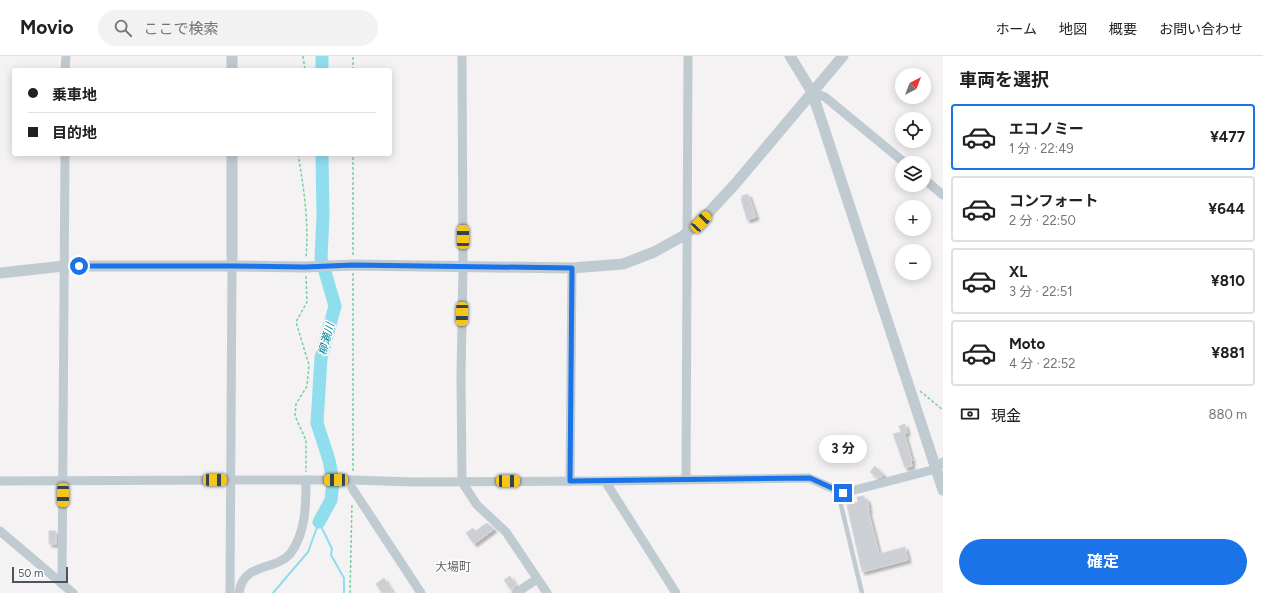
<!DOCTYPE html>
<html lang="ja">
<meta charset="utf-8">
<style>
:root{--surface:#fff;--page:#f2f2f2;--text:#202124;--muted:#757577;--line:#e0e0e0;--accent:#1a73e8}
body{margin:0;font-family:Figtree,"Noto Sans JP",sans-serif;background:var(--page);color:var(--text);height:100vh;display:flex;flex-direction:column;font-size:15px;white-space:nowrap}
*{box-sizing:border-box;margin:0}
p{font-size:13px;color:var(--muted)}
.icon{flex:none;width:22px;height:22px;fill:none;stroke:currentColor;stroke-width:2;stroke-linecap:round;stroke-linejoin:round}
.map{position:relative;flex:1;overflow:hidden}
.sheet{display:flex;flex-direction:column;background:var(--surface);width:320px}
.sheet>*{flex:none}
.banner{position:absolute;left:12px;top:12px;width:380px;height:88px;border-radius:4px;box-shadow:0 2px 10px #0003;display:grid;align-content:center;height:88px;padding:0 16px;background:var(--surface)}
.needle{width:26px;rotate:42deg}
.tools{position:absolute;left:895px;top:12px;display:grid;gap:8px}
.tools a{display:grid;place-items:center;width:36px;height:36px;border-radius:50%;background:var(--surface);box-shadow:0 2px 10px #0003;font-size:20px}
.scale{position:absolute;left:12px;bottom:10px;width:56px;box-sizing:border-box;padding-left:4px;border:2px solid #495660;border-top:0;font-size:11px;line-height:14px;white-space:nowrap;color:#495660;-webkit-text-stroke:3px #fff;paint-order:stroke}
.end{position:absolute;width:18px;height:18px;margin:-9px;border:5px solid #1a73e8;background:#fff;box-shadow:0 0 0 2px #fff}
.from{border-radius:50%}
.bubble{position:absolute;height:28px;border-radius:14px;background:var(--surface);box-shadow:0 2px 10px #0003;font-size:13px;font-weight:700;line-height:28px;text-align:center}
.car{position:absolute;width:12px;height:24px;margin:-12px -6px;border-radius:5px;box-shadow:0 0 3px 1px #0007;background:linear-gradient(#f5c518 24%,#345 0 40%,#f5c518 0 76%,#345 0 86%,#f5c518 0)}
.banner b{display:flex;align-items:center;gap:14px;height:38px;font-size:15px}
.banner b+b{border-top:1px solid var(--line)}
.banner i{width:10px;height:10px;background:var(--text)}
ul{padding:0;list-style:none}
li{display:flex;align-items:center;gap:12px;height:66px;margin:0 8px 6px;padding:0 8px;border:2px solid var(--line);border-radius:4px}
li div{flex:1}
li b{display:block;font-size:15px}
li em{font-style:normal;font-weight:700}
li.current{border-color:var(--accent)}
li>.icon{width:36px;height:36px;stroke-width:1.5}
h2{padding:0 16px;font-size:18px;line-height:48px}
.pay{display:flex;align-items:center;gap:10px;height:44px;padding:0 16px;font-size:15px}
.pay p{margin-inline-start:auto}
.primary-button{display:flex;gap:8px;margin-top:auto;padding:8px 16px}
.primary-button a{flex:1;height:46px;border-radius:24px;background:var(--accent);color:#fff;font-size:16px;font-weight:700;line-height:46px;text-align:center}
header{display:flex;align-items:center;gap:24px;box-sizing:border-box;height:56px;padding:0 20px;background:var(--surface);border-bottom:1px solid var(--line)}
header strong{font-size:19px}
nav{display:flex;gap:22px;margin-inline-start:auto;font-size:14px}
.search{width:280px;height:36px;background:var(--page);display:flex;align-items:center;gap:10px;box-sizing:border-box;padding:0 14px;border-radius:22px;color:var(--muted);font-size:15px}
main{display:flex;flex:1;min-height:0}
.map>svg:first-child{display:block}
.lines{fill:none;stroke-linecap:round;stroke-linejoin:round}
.stream{stroke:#8fdded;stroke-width:2}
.river{stroke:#8fdded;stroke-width:13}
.building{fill:#cccfd4;stroke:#d6d8dd;filter:url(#shadow)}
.path{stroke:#79cfa1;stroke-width:1.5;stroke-dasharray:3 2;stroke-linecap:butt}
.service{stroke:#c0cad1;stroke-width:4.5}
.minor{stroke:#c0cad1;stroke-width:9}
.tertiary{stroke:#c0cad1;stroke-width:11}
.route{stroke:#1a73e8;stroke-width:5}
.labels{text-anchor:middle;stroke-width:3;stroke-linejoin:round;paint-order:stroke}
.water-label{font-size:11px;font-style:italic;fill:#0e8097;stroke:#fff}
.quarter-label{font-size:12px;fill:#5e6267;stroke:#fff}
</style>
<header>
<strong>Movio</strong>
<div class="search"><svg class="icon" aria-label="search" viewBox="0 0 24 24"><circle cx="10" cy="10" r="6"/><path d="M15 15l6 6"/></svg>ここで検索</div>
<nav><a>ホーム</a><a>地図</a><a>概要</a><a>お問い合わせ</a></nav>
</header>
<main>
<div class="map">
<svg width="943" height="537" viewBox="0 0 943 537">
<defs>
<filter id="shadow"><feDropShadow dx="3" dy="3" stdDeviation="1" flood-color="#0004"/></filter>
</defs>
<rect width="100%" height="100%" fill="#f4f2f2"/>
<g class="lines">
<!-- stream -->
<g class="stream">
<polyline points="319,466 332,493 331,499 344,522 344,537"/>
<polyline points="273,537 308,496 319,466"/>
</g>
<!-- river -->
<g class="river">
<polyline points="322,0 322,14"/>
<polyline points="319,466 331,444 333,426 329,404 317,367 321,302 335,250 321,202 323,159 322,98"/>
</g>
</g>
<!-- building -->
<g class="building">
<polygon points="748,138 756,161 747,164 741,143 742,143 742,140"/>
<polygon points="905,368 907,377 904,377 912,405 911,405 912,410 905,412 893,378 901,376 899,370"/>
<polygon points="875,410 884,419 882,421 877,422 870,416"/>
<polygon points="864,440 865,444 867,443 869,455 868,455 879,498 905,491 908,504 862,516 847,449 858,446 857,441"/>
<polygon points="487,467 494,473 474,488 466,477 473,472 475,475"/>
<rect x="49" y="475" width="7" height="13"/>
<polygon points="510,520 516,530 511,534 504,524"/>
<polygon points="384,522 393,537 382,537 376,528"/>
</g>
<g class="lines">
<!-- path -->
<g class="path">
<polyline points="303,0 305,14"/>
<polyline points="353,14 353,0"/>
<path d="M 298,98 C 304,133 309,167 306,202"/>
<polyline points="353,199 353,98"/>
<polyline points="306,220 307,246 296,266 309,309 307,330 296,348 295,360 306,384 306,416"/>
<polyline points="920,335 943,354"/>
<polyline points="353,415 353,217"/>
<polyline points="350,537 352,447"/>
</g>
<!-- service -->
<polyline class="service" points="843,437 840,445 862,537"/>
<!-- minor -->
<g class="minor">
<polyline points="462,0 463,211 461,320 462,426 477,449 506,476 547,537"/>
<polyline points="65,14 66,0"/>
<polyline points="812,36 825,41 905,107"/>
<polyline points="924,123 943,139"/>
<polyline points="686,424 688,0"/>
<polyline points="0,425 230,424 353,424 413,426 605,425 809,422 843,437 936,413 943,406"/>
<polyline points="570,425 572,212"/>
<polyline points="605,425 676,537"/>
<polyline points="352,432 421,537"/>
<polyline points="0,475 73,537"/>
<polyline points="62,528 65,98"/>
<polyline points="230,537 232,210"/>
<path d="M 239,537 C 243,506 275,515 290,498 C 306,477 306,449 306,424"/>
<polyline points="516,537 537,523"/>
</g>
<!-- tertiary -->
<g class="tertiary">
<polyline points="232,0 232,14"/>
<polyline points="790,0 812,36 943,434"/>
<polyline points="232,98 232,210"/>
<polyline points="0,217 64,210 232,210 305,211 353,209 572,212 623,208 654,196 683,180 701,165 736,127 843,0"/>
</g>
</g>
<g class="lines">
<!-- route -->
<polyline class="route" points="79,210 232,210 305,211 353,209 572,212 570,425 810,422 843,437"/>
</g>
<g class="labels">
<!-- water labels -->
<g class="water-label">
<text transform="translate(326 283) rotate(-75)" y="4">柳瀬川</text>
</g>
<!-- quarter labels -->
<g class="quarter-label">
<text x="453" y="515">大場町</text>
</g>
</g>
</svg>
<div class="tools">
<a><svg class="needle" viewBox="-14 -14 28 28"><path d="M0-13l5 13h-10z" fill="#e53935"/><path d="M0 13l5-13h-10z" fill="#757577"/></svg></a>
<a><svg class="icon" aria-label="locate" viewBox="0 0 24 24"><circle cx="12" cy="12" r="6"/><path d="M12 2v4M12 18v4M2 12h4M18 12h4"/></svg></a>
<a><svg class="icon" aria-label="layers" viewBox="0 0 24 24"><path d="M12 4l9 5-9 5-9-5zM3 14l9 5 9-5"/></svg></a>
<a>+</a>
<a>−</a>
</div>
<div class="scale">50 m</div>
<i class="end from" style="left:79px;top:210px"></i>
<i class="end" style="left:843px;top:437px"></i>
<div class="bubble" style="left:819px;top:379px;width:48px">3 分</div>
<i class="car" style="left:701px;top:166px;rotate:43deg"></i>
<i class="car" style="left:463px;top:181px;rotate:0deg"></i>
<i class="car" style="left:462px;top:258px;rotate:181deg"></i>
<i class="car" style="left:215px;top:424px;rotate:90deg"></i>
<i class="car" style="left:336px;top:424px;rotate:270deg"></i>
<i class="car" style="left:508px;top:425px;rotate:90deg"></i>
<i class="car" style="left:63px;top:439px;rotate:180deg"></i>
<div class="banner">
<b><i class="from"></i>乗車地</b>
<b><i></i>目的地</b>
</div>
</div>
<section class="sheet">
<h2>車両を選択</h2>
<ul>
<li class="current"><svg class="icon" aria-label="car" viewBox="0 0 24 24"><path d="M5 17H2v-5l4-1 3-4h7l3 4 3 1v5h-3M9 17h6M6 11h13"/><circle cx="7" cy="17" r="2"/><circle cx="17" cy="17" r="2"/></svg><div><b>エコノミー</b><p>1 分 · 22:49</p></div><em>¥477</em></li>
<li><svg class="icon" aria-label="car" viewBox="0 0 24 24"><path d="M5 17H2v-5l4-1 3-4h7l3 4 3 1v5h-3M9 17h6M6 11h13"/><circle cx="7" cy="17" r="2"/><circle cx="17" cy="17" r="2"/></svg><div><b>コンフォート</b><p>2 分 · 22:50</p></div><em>¥644</em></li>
<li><svg class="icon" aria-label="car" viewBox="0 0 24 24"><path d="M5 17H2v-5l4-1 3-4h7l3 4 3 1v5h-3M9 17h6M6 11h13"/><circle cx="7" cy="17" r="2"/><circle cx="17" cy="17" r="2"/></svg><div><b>XL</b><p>3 分 · 22:51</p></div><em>¥810</em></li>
<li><svg class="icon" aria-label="car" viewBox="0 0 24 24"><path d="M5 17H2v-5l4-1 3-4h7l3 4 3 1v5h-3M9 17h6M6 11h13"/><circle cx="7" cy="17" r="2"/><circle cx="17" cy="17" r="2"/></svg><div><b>Moto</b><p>4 分 · 22:52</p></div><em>¥881</em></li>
</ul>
<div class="pay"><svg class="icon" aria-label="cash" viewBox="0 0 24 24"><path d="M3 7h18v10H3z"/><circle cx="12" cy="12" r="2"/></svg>現金<p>880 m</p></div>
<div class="primary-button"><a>確定</a></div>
</section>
</main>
